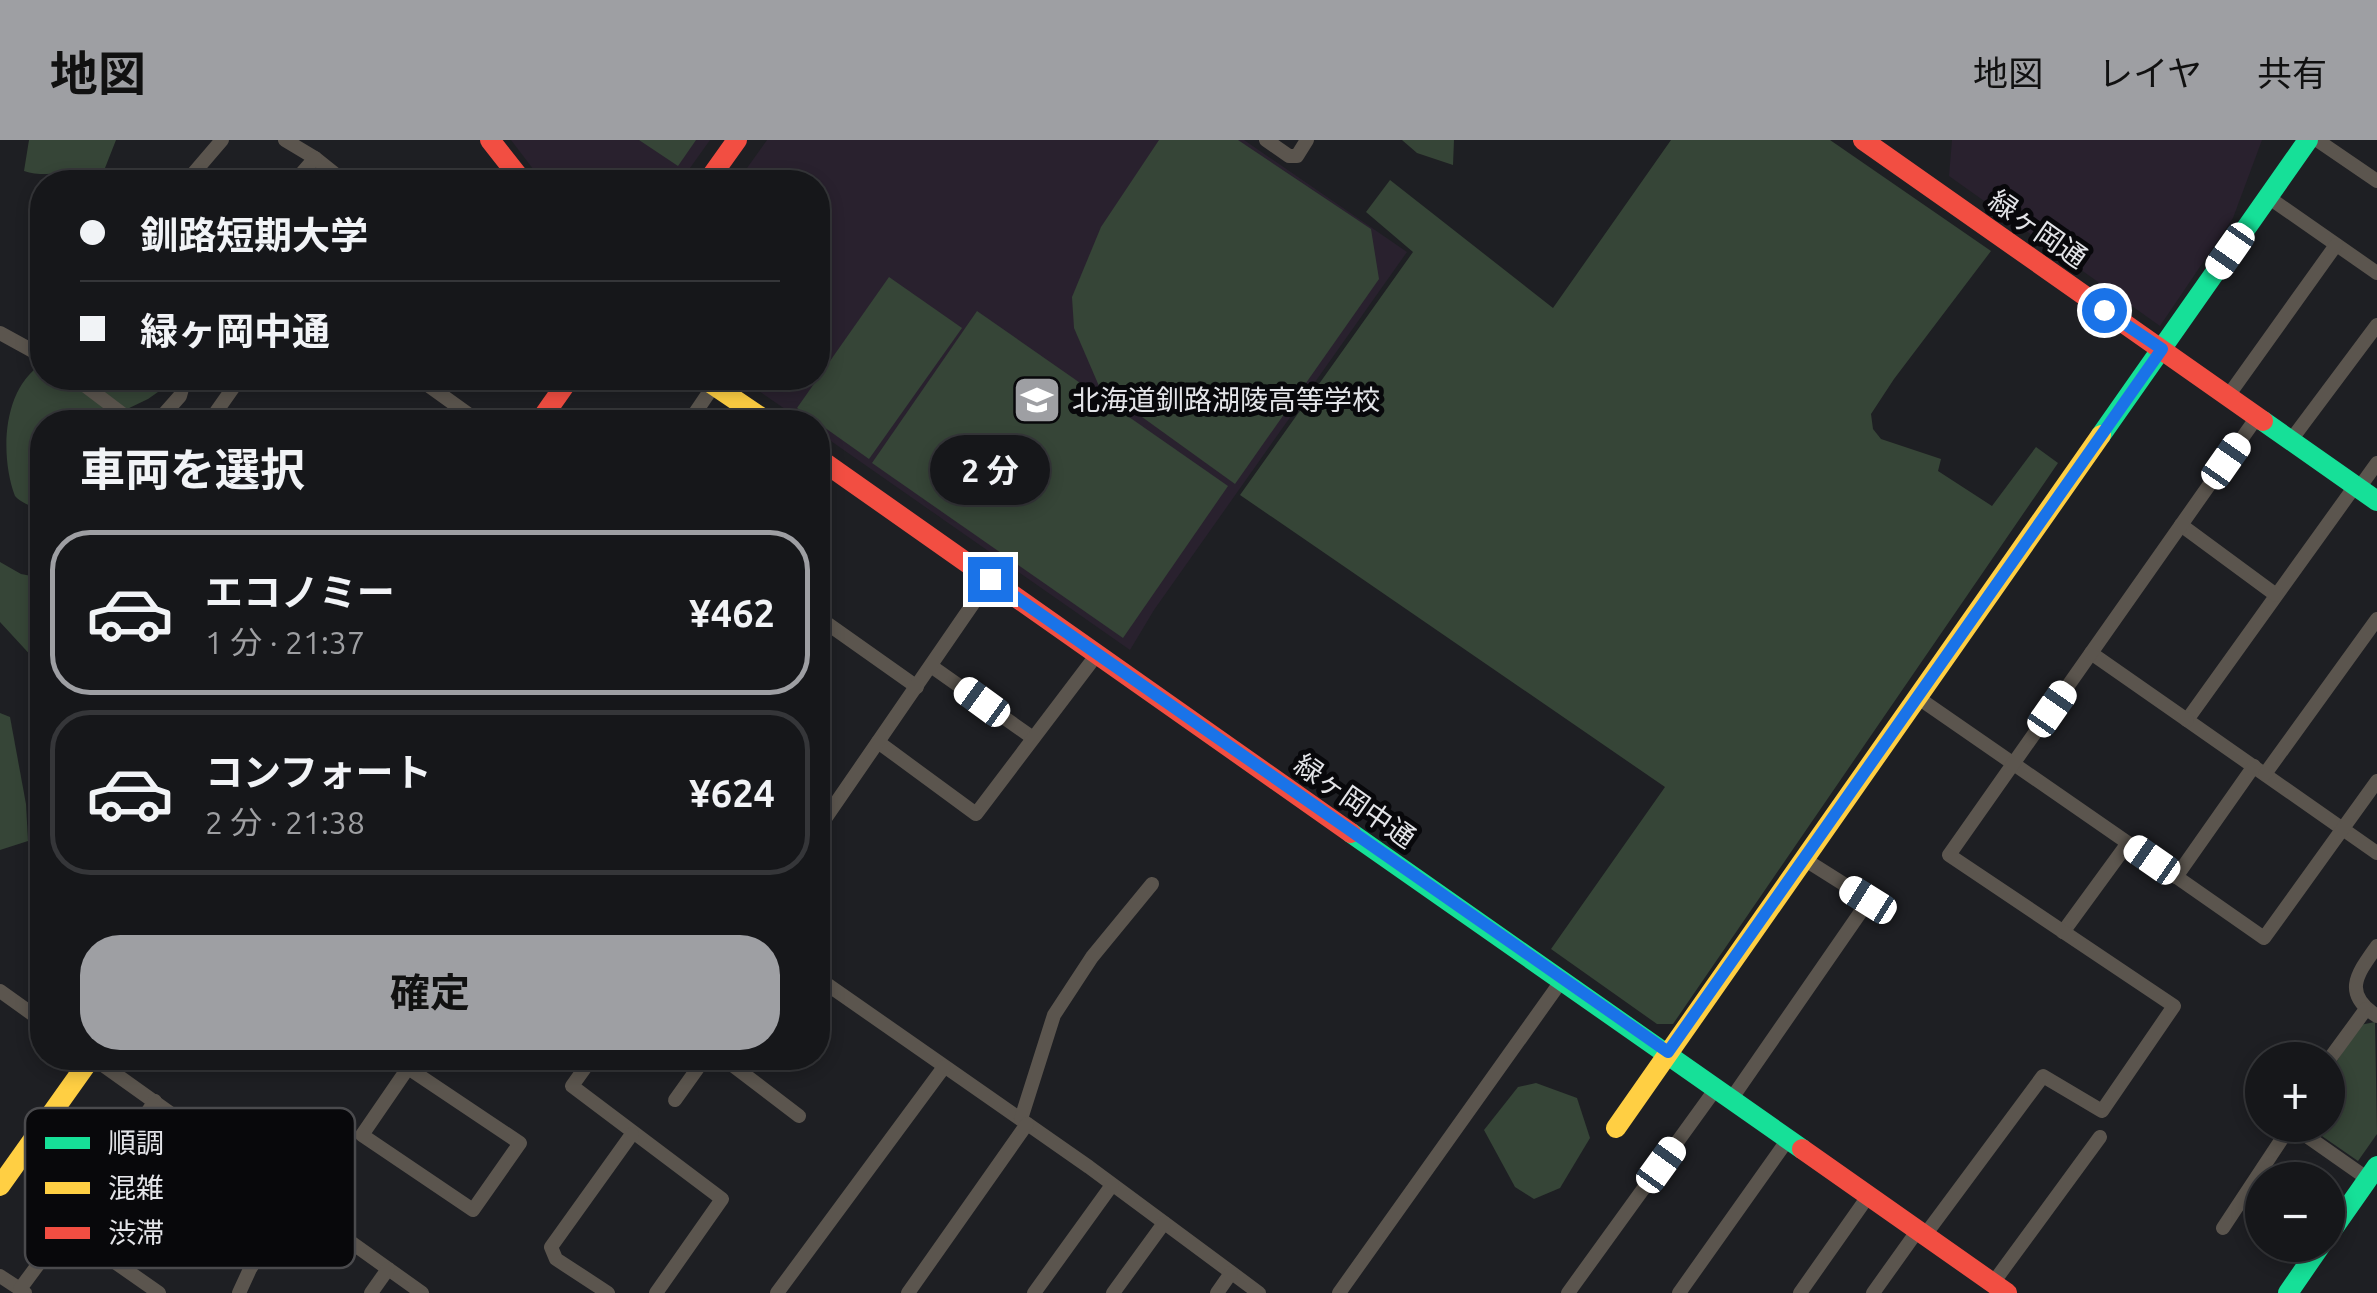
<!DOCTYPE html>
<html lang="ja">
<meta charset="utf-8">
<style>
:root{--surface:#16171a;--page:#232427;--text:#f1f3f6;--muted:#9e9fa2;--line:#353639;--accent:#9e9fa3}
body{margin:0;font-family:Ubuntu,"Noto Sans JP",sans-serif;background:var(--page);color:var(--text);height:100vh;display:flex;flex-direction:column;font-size:38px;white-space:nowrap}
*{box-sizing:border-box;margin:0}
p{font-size:32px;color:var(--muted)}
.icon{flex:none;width:55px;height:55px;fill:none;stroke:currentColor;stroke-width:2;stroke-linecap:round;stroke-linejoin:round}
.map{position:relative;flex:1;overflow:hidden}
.details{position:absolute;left:30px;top:270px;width:800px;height:660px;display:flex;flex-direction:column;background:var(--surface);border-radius:40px;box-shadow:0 5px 15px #0003,0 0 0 2px var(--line)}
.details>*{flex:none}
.top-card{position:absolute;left:30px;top:30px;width:800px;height:220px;border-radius:40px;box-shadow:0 5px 15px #0003,0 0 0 2px var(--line);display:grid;align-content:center;height:220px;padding:0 50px;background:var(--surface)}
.tools{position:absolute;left:2245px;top:902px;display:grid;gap:20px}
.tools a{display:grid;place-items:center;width:100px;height:100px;border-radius:50%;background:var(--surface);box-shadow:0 5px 15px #0003,0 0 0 2px var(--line);font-size:50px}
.end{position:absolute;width:45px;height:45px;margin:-22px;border:12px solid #1a73e8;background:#fff;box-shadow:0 0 0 5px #fff}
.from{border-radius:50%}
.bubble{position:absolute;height:70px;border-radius:35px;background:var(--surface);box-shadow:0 5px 15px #0003,0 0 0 2px var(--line);font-size:32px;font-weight:700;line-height:70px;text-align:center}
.car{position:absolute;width:30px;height:60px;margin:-30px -15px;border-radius:12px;box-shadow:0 0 8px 2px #0007;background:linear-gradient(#fff 24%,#345 0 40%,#fff 0 76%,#345 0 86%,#fff 0)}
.top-card b{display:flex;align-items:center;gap:35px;height:95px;font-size:38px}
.top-card b+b{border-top:2px solid var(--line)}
.top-card i{width:25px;height:25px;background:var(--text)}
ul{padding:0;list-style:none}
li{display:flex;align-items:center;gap:30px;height:165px;margin:0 20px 15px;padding:0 30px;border:5px solid var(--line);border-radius:40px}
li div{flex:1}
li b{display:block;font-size:38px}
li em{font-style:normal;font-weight:700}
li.active{border-color:var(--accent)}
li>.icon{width:90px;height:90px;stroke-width:1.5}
h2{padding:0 50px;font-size:45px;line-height:120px}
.primary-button{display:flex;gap:20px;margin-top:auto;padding:20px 50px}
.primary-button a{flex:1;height:115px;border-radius:40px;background:var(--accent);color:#111;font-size:40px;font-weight:700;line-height:115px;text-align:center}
header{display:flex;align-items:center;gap:60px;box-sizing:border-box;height:140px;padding:0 50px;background:var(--accent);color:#111}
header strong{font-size:48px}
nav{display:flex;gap:55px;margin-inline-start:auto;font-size:35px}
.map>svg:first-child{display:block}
.education{fill:#29212e}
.green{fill:#364537}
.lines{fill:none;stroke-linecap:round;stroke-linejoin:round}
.street{stroke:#5b554e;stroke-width:14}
.fast{stroke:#16e098;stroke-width:20}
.slow{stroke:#ffcf43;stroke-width:20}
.jam{stroke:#f24e42;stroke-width:20}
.route{stroke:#1a73e8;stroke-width:12}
.labels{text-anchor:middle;stroke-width:10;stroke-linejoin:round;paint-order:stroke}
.street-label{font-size:28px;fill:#e3e4e8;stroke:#08080b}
.poi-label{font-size:28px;fill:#e3e4e8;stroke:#08080b;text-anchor:start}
.key{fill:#08080b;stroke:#4a4a4d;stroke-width:2.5}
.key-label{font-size:28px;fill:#e3e4e8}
</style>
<header>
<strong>地図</strong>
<nav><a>地図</a><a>レイヤ</a><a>共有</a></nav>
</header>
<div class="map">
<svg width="2377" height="1153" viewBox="0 0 2377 1153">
<rect width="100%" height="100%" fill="#1e1f23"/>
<!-- education -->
<g class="education">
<polygon points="511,0 710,0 680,42 543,42"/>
<polygon points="767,0 1244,0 1407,112 1154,470 1130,510 818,292 818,282 804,282 740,238 818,238 818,42 737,42"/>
<polygon points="1952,0 2262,0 2233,78 2160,186 1949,36"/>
</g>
<!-- green -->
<g class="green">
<path d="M 29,0 L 116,0 L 105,28 C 78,29 48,39 24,31 Z"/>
<polygon points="639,0 696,0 678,26"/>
<polygon points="1159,0 1238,0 1371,89 1379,139 1235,344 1099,246 1074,188 1072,157 1101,87"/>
<polygon points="1402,0 1454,0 1453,25 1417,13"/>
<polygon points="1671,0 1830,0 1991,111 1894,239 1871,274 1873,289 1881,299 1941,319 1938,331 1992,366 2036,307 2058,323 1673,884 1657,884 1551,809 1665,647 1240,355 1413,112 1366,72 1390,40 1553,168"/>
<polygon points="889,137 962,188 869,319 797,268"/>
<polygon points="977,171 1228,346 1123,498 872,323"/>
<path d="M 42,224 L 42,238 L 178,238 L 148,259 L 100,282 L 42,282 L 42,372 C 34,367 21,363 15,356 C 0,316 2,249 42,224 Z"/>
<polygon points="0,422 21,434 42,438 42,524 35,520 0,482"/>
<polygon points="0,573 10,577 26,664 28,701 0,710"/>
<polygon points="2375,882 2377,994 2358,1021 2306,985 2328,985 2328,935 2360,885"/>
<polygon points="1536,943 1577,958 1590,998 1560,1048 1534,1059 1515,1047 1484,990 1518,947"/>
</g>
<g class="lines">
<!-- street -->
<g class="street">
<polyline points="285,0 315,18 345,42"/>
<polyline points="1266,0 1289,16 1297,16 1307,0"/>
<polyline points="2317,0 2377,41"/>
<polyline points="186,42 222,0"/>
<polyline points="294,42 315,18"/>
<polyline points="2268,57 2377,133"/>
<polyline points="0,193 42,216"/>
<polyline points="75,238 133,282"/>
<polyline points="418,238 475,279"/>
<polyline points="2228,256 2336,105"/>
<polyline points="157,282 180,256 185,238"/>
<polyline points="209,282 240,238"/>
<polyline points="689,282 714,245"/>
<polyline points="2291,300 2377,185"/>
<polyline points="2355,346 2187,580 2377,713"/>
<polyline points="2359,348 2377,323"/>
<polyline points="2181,385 2276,455"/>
<polyline points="818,477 917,547"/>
<polyline points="2091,513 2187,580"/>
<polyline points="931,526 1033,598"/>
<polyline points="1917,557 2128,703 2063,792"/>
<polyline points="878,602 976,674 1098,513"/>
<polyline points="2265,634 2377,479"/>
<polyline points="818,689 990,439"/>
<polyline points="2128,703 2264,798 2377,641"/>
<polyline points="2176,737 2254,626"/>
<path d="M 2377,806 C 2358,833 2341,853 2377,876"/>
<polyline points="818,838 1089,1027 1259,1153"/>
<polyline points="0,851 42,881"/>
<polyline points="93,918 422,1153"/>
<polyline points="592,918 572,946 722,1059 656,1153"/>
<polyline points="723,918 799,976"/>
<polyline points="2328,921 2366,869"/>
<polyline points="408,928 520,1003 473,1070 362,995 408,928 415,918"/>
<polyline points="1732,958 1869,760 1804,719"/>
<polyline points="675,960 705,918"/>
<polyline points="1021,979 1054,875 1092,817 1152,744"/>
<polyline points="2291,985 2368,1039"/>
<polyline points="111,1026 155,961"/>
<polyline points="66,1088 159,1153"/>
<polyline points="2223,1088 2291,985"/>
<polyline points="1925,1095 2043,936 2102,971 2174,866 1949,715 2257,277"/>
<polyline points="0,1136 20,1149"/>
<polyline points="1993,1143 2100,997"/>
<polyline points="25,1153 20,1149 111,1026 252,1126"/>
<polyline points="239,1153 301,1018"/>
<polyline points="371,1153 388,1129"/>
<polyline points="608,1153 556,1119 551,1107 632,994"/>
<polyline points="777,1153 944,927"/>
<polyline points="908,1153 1027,984"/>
<polyline points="1034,1153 1112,1045"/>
<polyline points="1113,1153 1164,1083"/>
<polyline points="1217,1153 1231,1133"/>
<polyline points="1339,1153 1562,840"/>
<polyline points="1568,1153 1717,947"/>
<polyline points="1679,1153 1789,998"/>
<polyline points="1800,1153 1869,1055"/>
<polyline points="1873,1153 1918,1090"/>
</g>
<!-- fast -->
<g class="fast">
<polyline points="2263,281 2377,361"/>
<polyline points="2101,295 2308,0"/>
<polyline points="1351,693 1802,1009"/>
<polyline points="2328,1096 2377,1026"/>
<polyline points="2288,1153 2321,1105"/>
</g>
<!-- slow -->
<g class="slow">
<polyline points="703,238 768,282"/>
<polyline points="1616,988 2101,295"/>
<polyline points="0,1046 91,918"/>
</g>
<!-- jam -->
<g class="jam">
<polyline points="490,0 523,42"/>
<polyline points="1863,0 2263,281"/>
<polyline points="707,42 737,0"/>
<polyline points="539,282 570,238"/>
<polyline points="818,318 1351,693"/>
<polyline points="1802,1009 2007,1153"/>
</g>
</g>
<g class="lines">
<!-- route -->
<polyline class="route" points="990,439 1668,912 2162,209 2104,170"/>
</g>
<!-- icons -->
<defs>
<g id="school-square" transform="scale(2.5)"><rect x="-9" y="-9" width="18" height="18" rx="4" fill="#9e9fa3" stroke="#08080b"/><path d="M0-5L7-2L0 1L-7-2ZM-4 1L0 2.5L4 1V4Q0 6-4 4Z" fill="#fff"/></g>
</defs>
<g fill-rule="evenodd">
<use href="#school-square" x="1037" y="260"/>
</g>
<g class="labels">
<!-- street labels -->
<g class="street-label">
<text transform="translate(2038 89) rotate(35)" y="10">緑ヶ岡通</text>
<text transform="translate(1355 661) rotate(35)" y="10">緑ヶ岡中通</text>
</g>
<!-- poi labels -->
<g class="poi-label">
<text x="1072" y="270">北海道釧路湖陵高等学校</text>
</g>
</g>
<!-- legend -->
<rect x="25" y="968" width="330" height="160" rx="15" class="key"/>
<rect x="45" y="997" width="45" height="12" fill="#16e098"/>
<rect x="45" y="1042" width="45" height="12" fill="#ffcf43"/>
<rect x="45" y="1087" width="45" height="12" fill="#f24e42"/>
<g class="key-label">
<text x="108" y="1013">順調</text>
<text x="108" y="1058">混雑</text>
<text x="108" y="1103">渋滞</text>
</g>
</svg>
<div class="tools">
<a>+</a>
<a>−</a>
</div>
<i class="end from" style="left:2104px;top:170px"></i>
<i class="end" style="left:990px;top:439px"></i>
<div class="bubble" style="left:930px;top:295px;width:120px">2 分</div>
<i class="car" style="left:2230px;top:111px;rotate:215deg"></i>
<i class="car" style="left:2226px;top:321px;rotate:35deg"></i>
<i class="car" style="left:982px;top:562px;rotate:306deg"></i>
<i class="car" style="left:2052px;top:569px;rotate:35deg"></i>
<i class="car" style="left:2152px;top:720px;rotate:305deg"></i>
<i class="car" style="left:1868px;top:760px;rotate:302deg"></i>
<i class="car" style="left:1661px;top:1025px;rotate:36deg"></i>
<div class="top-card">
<b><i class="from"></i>釧路短期大学</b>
<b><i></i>緑ヶ岡中通</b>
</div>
<section class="details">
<h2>車両を選択</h2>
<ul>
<li class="active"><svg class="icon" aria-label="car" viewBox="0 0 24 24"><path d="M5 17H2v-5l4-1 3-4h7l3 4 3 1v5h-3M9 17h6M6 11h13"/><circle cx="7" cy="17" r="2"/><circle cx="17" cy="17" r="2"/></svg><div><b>エコノミー</b><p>1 分 · 21:37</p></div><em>¥462</em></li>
<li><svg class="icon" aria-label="car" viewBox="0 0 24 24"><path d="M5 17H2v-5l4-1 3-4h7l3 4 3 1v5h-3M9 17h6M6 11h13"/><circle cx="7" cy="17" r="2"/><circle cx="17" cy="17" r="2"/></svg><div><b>コンフォート</b><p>2 分 · 21:38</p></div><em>¥624</em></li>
</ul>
<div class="primary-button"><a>確定</a></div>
</section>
</div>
